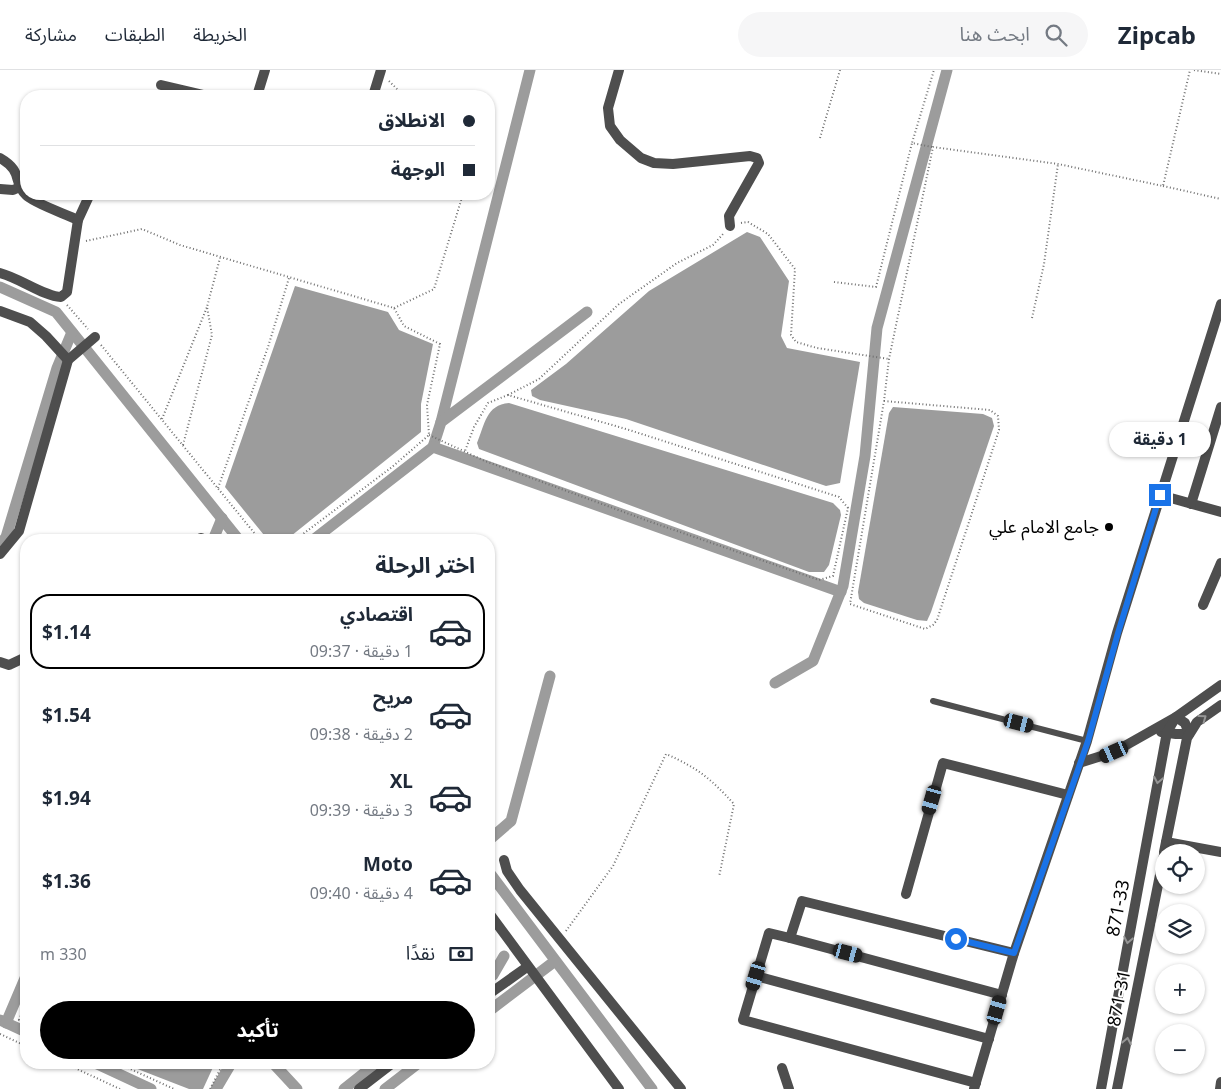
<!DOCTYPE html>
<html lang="ar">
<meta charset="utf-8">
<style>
:root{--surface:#fff;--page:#f6f6f7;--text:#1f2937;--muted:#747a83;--line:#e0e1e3;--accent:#000}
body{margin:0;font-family:"Noto Sans","Noto Sans Arabic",sans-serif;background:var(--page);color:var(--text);direction:rtl;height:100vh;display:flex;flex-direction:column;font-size:19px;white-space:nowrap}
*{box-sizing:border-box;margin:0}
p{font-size:16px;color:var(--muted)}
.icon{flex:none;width:28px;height:28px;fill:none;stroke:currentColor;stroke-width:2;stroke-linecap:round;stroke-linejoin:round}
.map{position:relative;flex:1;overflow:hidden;direction:ltr}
.panel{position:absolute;left:20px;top:464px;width:475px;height:535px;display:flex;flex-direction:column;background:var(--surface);border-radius:20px;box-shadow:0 1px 4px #0004;direction:rtl}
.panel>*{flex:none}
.guide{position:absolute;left:20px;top:20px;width:475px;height:110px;border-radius:20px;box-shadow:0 1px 4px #0004;direction:rtl;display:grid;align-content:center;height:110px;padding:0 20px;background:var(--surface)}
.buttons{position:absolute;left:1155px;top:774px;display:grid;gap:10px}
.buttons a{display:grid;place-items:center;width:50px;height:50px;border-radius:50%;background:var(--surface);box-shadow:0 1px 4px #0004;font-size:25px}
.end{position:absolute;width:22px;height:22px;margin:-11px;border:6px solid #1a73e8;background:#fff;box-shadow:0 0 0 2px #fff}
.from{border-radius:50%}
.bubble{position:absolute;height:35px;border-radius:18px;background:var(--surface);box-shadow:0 1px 4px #0004;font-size:16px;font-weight:700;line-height:35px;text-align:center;direction:rtl}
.car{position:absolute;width:15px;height:30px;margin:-15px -8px;border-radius:6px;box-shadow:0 0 4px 1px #0007;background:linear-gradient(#222 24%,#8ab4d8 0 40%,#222 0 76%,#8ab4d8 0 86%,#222 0)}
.guide b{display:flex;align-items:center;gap:18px;height:48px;font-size:19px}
.guide b+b{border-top:1px solid var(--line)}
.guide i{width:12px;height:12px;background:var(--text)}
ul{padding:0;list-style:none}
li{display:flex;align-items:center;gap:15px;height:75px;margin:0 10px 8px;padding:0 10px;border:2px solid transparent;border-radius:20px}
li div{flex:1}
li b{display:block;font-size:19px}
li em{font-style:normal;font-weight:700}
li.selected{border-color:var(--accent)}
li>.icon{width:45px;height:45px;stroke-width:1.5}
h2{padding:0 20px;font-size:22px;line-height:60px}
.pay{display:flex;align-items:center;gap:12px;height:55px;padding:0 20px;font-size:19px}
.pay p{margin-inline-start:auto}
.primary-button{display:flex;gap:10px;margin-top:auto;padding:10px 20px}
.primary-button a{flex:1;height:58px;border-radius:30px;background:var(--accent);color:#fff;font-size:20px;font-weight:700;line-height:58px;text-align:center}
header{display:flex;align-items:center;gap:30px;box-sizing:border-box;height:70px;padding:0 25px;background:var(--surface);border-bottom:1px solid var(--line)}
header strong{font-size:24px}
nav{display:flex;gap:28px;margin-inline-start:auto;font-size:18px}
.search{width:350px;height:45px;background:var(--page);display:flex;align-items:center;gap:12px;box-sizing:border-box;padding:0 18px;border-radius:28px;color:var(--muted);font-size:19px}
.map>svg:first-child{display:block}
.water{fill:#9c9c9c}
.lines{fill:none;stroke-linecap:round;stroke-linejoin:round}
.canal{stroke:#9c9c9c;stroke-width:11}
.path{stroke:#707070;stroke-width:2;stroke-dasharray:1 2.5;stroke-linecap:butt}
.lane{stroke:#4e4e4e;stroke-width:6}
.street{stroke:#4e4e4e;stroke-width:10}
.oneway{stroke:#959595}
.route{stroke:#1a73e8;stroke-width:6}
.poi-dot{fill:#000;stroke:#fff;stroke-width:2}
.labels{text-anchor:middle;stroke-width:4;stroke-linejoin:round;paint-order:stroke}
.poi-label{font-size:18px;fill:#000;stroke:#fff;text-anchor:end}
.street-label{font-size:18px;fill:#000;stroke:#fff}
</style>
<header>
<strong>Zipcab</strong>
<div class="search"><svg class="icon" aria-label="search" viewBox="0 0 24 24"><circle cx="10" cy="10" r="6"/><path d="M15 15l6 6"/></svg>ابحث هنا</div>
<nav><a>الخريطة</a><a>الطبقات</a><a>مشاركة</a></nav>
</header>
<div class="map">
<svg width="1221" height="1019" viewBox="0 0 1221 1019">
<rect width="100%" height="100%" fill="#fff"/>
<!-- water -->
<g class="water">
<polygon points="747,162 760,167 789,211 781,266 787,278 860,292 840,413 826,416 626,349 540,330 532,326 531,320 566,294 649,221"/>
<polygon points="295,216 388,242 399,260 433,274 421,334 421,362 286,470 268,470 225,417"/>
<path d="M 509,333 L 833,433 L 840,440 L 841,445 L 829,495 L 824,502 L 809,502 L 479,379 L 477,373 C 485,354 486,335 509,333 Z"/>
<polygon points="893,337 983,344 992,348 994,356 931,542 927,551 917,550 864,533 859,529 858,522 889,343"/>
<polygon points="122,993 215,993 203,1019 189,1019"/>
</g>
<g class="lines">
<!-- canal -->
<g class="canal">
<polyline points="0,217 56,242 239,470"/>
<polyline points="441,352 530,0"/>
<polyline points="433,377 441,352 587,242"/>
<polyline points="213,470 222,448"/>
<polyline points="313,470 433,377 841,522"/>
<polyline points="0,475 6,467 57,298 72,262"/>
<polyline points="775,613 813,591 843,516 865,386 877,258 947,0"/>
<polyline points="489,770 511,751 550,606"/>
<polyline points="489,802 652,1019"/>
<polyline points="489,908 493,905 504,886"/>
<polyline points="489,941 555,891"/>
<polyline points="0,950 26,962"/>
<polyline points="6,953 26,906"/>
<polyline points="93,992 151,1019"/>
<polyline points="272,992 297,1019"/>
<polyline points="216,1019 232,992"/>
<polyline points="344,1019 378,992"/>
<polyline points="385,1019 420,992"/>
</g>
<!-- path -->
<g class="path">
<polyline points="1194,0 1221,4"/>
<polyline points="389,11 399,21 415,26"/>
<polyline points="820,68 840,0"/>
<polyline points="932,77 912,73 934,0"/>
<polyline points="1163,116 1221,129"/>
<polyline points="741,153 748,152 768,164 795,199 791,265 796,272 817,278 889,289"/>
<polyline points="86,171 142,159 180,175 394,238 404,256 440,274 427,335 429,365 392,397 295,470"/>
<polyline points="834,212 876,217 912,73"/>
<polyline points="67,235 88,259"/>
<polyline points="394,238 434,219 463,124"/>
<polyline points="1032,248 1044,194 1058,94"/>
<polyline points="101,275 260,470"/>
<polyline points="508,325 539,309 619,234 677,193 713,175 724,163"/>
<polyline points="884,331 990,340 998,346 999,360 937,550 933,555 925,559 850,534 884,331 889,289 933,77 1058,94 1163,116 1190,0"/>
<polyline points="162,349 207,237"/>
<polyline points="429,365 485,391 651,452 819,510 833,506 848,438 839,427 626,359 508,325 488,333 474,357 465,381"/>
<polyline points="183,375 212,265 207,237 220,188"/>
<polyline points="218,418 268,277 289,208"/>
<path d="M 566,861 L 613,796 L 666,684 C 698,698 711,709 734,734 L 719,807"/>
<polyline points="26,933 19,950 26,953"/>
<polyline points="0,964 26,976"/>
<polyline points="62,992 120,1019"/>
<polyline points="115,992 174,1019"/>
<polyline points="210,1019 224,992"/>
</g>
<!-- lane -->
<polyline class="lane" points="933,631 1087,671"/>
<!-- street -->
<g class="street">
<polyline points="619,0 608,38 610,56 620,70 641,88 654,93 673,94 750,86 757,88 759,93 729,146 730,156"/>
<polyline points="161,15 208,26"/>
<polyline points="257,26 265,0"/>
<polyline points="373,26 381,0"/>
<path d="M 0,88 C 24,102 12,111 26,125 C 33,133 66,144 78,150"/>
<polyline points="0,119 13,120 20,117"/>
<path d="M 0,203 C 20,208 43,226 61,227 L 67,222 L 78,150 L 90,124"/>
<polyline points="0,241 30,252 46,266 68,290"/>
<polyline points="1160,425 1221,442"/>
<polyline points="1191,434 1221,337"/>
<polyline points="197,470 201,468 205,470"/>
<polyline points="0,484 19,461 68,290 95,267"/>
<polyline points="1203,535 1221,493"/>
<polyline points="0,592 9,595 26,587"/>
<polyline points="1161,662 1176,664 1189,664"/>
<polyline points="1079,693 1114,682 1176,647 1185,653 1189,664"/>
<polyline points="1166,772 1221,782"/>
<polyline points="1164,782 1187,668 1197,652 1221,635"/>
<polyline points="504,790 507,801 520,820 681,1019"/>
<polyline points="906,824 943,693 1068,725"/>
<polyline points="489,843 619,1019"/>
<polyline points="790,868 1002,925"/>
<polyline points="756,906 989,969"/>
<polyline points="489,924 527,897"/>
<polyline points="782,998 789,1019"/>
<polyline points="976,1013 743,950 769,863 790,868 802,831 1014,883"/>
<polyline points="359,1019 394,992"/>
<polyline points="974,1019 1014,883 1087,671 1117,563 1221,234"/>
<polyline points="1101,1019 1167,662 1176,647 1221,615"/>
<polyline points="1117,1019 1164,785"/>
<polyline points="1220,1019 1221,1012"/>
</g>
</g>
<!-- one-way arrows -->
<defs><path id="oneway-chevron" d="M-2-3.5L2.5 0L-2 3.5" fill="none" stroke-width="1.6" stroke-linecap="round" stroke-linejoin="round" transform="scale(1.25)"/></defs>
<g class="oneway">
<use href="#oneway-chevron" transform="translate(1203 648) rotate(-36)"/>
<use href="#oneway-chevron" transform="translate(1158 710) rotate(101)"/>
<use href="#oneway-chevron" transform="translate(1128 870) rotate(101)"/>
<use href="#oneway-chevron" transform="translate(1127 971) rotate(-79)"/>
</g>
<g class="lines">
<!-- route -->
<polyline class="route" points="956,869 1014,883 1088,671 1118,563 1160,425"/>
</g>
<!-- markers -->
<circle class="poi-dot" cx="1109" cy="457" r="5"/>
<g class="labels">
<!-- poi labels -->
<g class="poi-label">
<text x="1099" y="463">جامع اﻻمام علي</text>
</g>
<!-- street labels -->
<g class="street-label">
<text transform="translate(1118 838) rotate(-79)" y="6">871-33</text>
<text transform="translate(1119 928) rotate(-79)" y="6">871-31</text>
</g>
</g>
</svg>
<div class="buttons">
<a><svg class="icon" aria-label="locate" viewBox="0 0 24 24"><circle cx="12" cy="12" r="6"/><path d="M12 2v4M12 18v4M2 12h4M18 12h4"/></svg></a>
<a><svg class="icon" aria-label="layers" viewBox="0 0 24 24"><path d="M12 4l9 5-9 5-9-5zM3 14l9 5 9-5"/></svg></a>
<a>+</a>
<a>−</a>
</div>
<i class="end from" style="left:956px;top:869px"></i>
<i class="end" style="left:1160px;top:425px"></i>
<div class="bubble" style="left:1109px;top:352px;width:102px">1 دقيقة</div>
<i class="car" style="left:1019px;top:653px;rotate:104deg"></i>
<i class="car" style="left:1114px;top:682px;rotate:246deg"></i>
<i class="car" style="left:932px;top:730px;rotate:196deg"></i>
<i class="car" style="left:848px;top:883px;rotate:105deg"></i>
<i class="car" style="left:756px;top:906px;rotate:197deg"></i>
<i class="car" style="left:997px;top:940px;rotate:16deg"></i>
<div class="guide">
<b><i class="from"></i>الانطلاق</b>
<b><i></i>الوجهة</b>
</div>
<section class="panel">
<h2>اختر الرحلة</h2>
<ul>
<li class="selected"><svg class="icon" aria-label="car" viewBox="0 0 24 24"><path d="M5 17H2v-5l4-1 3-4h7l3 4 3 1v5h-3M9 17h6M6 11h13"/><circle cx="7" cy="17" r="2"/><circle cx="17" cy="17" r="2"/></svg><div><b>اقتصادي</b><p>1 دقيقة · 09:37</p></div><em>$1.14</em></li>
<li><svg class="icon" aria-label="car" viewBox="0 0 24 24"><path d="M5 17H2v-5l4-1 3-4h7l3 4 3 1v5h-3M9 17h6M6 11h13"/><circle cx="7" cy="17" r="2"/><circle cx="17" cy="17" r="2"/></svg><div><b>مريح</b><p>2 دقيقة · 09:38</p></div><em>$1.54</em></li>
<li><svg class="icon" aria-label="car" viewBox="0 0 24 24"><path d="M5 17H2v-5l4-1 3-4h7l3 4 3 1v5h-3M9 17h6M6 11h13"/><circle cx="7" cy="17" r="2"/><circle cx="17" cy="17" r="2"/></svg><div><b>XL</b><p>3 دقيقة · 09:39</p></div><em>$1.94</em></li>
<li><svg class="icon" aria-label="car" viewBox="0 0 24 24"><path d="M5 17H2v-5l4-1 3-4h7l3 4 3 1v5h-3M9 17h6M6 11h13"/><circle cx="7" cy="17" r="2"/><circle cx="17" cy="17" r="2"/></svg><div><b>Moto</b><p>4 دقيقة · 09:40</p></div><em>$1.36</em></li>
</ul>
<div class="pay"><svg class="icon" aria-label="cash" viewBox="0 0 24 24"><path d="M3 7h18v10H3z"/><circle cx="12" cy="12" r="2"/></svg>نقدًا<p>330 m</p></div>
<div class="primary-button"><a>تأكيد</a></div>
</section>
</div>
